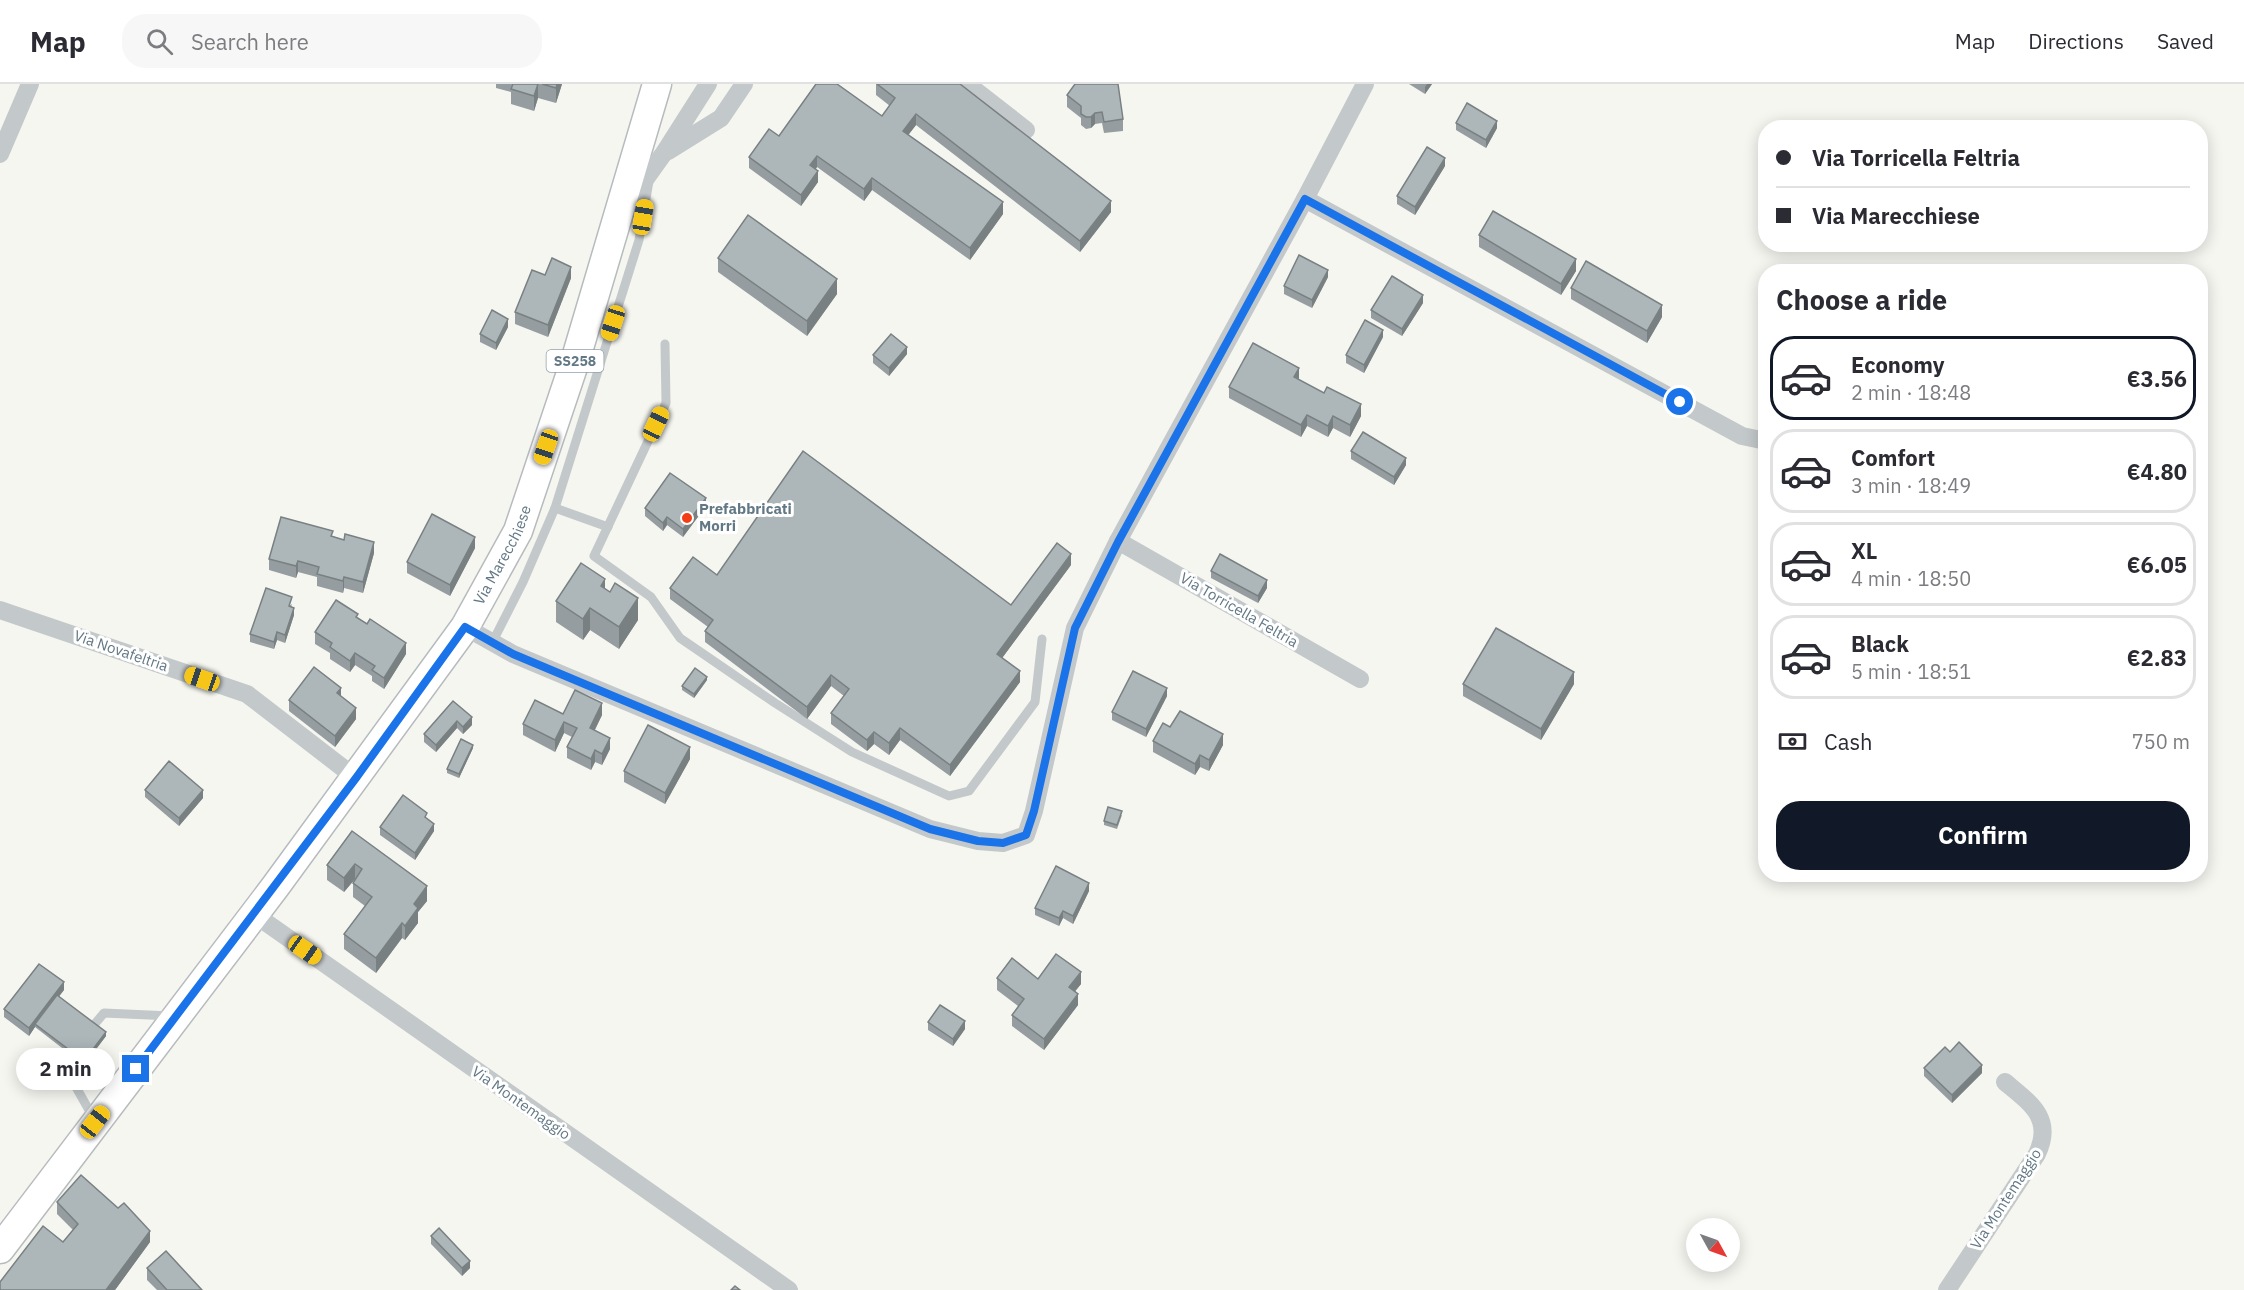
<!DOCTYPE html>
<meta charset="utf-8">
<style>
:root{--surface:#fff;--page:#f7f7f7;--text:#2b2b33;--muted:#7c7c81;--line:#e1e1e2;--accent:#111827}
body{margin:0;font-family:"IBM Plex Sans",sans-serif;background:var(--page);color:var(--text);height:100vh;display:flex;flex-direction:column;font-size:22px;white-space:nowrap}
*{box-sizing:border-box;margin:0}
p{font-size:20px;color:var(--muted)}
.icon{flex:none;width:33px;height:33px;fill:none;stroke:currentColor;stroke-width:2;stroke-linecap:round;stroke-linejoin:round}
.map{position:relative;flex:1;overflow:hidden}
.drawer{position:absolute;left:1758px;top:180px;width:450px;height:618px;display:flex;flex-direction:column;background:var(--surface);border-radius:24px;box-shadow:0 3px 15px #0003}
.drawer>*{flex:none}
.guide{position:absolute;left:1758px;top:36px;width:450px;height:132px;border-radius:24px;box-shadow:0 3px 15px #0003;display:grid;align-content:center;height:132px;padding:0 18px;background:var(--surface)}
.needle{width:39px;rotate:130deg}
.buttons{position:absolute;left:1686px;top:1134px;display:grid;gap:12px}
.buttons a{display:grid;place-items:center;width:54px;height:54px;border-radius:50%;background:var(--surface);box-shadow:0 3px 15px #0003;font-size:30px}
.end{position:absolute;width:27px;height:27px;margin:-14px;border:8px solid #1a73e8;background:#fff;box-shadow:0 0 0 3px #fff}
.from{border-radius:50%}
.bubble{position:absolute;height:42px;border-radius:21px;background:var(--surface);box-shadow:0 3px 15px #0003;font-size:20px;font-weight:700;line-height:42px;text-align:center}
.car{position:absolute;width:18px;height:36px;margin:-18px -9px;border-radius:8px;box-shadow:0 0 4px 2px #0007;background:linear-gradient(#f5c518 24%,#345 0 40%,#f5c518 0 76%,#345 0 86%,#f5c518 0)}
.guide b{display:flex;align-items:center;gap:21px;height:57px;font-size:22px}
.guide b+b{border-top:2px solid var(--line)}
.guide i{width:15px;height:15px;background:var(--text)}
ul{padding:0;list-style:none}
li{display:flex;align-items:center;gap:18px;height:84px;margin:0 12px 9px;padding:0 6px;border:3px solid var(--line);border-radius:24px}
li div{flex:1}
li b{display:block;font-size:22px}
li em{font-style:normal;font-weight:700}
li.on{border-color:var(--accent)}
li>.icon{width:54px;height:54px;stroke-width:1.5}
h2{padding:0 18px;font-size:27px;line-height:72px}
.pay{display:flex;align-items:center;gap:15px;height:66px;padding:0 18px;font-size:22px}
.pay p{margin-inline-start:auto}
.button{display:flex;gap:12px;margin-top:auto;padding:12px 18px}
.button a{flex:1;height:69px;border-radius:24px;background:var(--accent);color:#fff;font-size:24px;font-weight:700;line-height:69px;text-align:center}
header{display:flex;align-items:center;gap:36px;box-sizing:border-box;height:84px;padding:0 30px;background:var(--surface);border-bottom:2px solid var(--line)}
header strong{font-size:28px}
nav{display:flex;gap:33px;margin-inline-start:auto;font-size:21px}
.search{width:420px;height:54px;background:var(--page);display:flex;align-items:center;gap:15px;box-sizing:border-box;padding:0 21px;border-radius:24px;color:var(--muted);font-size:22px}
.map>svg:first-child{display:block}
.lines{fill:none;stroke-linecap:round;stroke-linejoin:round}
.primary-casing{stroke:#b6bbbe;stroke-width:31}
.service{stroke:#c3c8ca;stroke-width:9}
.minor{stroke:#c3c8ca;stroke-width:18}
.primary{stroke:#fff;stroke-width:28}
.wall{fill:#959da0}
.shaded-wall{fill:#798082}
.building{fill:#adb7ba;stroke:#798082;stroke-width:1.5}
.route{stroke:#1a73e8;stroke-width:8}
.poi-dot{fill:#f23d16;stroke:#fff;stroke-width:2}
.labels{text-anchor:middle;stroke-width:6;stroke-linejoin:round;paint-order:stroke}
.shield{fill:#fff;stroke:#91a0aa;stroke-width:1.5}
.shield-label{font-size:14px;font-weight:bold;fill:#627885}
.poi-label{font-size:15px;font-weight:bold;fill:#627885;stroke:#fff;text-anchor:start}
.street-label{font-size:15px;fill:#627885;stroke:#fff}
</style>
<header>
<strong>Map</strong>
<div class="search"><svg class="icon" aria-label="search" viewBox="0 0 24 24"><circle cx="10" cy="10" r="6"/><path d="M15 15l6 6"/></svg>Search here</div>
<nav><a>Map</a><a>Directions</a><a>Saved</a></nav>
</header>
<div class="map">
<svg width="2244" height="1206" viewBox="0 0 2244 1206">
<rect width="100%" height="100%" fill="#f6f6f1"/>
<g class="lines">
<!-- primary casing -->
<g class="primary-casing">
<g id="primary">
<path id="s1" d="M 0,1165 L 275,803 L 465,543 L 518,447 L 576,274 L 657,0"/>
</g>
</g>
<!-- service -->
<g class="service">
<polyline points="665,260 666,319 594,472 651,513 680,554 775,619 852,668 949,712 969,707 1035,618 1042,555"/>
<polyline points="608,443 555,424 639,156 649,97"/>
<polyline points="492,559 523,498 555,424"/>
<polyline points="88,948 104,929 171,932"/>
<polyline points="78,961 63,980 94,1035"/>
</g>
<!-- minor -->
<g class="minor">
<polyline points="967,0 1026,46"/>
<polyline points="668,67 721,34 744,0"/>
<polyline points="0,70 30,0"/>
<polyline points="1305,115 1742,352 1766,357"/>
<polyline points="629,118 664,69 708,0"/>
<polyline points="1118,457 1360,595"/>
<polyline points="0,526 247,610 356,694"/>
<polyline points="465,543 513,570 930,745 978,757 1003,759 1026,751 1034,727 1075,544 1118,457 1305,115 1365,0"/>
<polyline points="254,830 789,1206"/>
<path d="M 1947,1206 L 2037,1070 C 2054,1034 2030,1019 2005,998"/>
</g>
<!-- primary -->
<use href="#primary" class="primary"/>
</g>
<!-- wall -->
<g class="wall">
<polygon points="496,0 562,0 556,19 538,14 534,27 511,20 511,8 496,4"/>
<polygon points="876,0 960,0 1111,128 1080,168 916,41 908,51 1003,130 970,176 872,106 864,117 817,83 816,85 818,98 801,122 749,84 749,73 779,52 882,32 890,22 876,11"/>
<polygon points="1409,0 1432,0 1425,10"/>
<polygon points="1067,11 1123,35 1123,47 1104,49 1102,39 1095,40 1091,44 1086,45 1081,41 1081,34 1067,23"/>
<polygon points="1456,39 1497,44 1486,64 1456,46"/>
<polygon points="1445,82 1415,131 1397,120 1397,112"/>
<polygon points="1479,151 1576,187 1561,211 1479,163"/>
<polygon points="718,174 837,210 807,252 718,188"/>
<polygon points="545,191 571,194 548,253 515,240 515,228"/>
<polygon points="1328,193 1312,224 1284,210 1284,202"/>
<polygon points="1571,204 1662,233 1647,259 1571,215"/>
<polygon points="1423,219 1402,252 1371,234 1371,226"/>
<polygon points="508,243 496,266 480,258 480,250"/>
<polygon points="1383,253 1364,289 1346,279 1346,271"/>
<polygon points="907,270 889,292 873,279 873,271"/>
<polygon points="1299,296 1361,332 1350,353 1333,344 1328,353 1307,342 1301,353 1229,314 1229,303"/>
<polygon points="1351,367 1406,381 1394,401 1351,375"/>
<polygon points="706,422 683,453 667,441 663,447 645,432 645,424"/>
<polygon points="333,453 374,469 363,509 344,504 343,509 317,502 317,493 298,488 296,494 269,486 269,475"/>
<polygon points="475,464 450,512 407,489 407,478"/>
<polygon points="1071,481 1002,574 1020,598 950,692 900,656 889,671 874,660 867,667 831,640 831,629 844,612 831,602 807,635 705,558 705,547 708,543 670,515 670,504 717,491 1011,521"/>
<polygon points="1211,487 1267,504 1258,519 1211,494"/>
<polygon points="605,505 638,536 619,565 590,546 583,556 556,538 556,517"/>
<polygon points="292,520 291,523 294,531 285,559 277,556 274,565 250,558 250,550"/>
<polygon points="358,534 406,570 384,605 372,597 372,592 355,581 350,588 330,575 330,569 315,560 315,548"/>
<polygon points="707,596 694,614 682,606 682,602"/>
<polygon points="1463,600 1574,600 1541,656 1463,612"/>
<polygon points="341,612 356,635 335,663 289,627 289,616"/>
<polygon points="1167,612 1146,653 1112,636 1112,628"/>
<polygon points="453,617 472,641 463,650 457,644 436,668 424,658 424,650"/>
<polygon points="563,630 602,631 595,646 610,665 602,681 595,678 591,686 567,674 567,663 572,653 564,649 555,668 523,651 523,640"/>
<polygon points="1170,643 1223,661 1209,687 1200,683 1195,691 1153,668 1153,657"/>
<polygon points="473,664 459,694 447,689 447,685"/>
<polygon points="690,675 665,720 624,698 624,687"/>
<polygon points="145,706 203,714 179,742 145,713"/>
<polygon points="1122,731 1117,745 1104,741 1104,737"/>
<polygon points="427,735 434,747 415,776 380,751 380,743"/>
<polygon points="352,747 427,817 418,828 418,839 405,856 402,854 376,889 344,865 344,850 365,822 353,813 353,799 355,795 344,808 327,796 327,781"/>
<polygon points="1089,807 1073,840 1063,834 1059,842 1035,831 1035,824"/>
<polygon points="997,894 1038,895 1081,900 1075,907 1078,921 1044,966 1012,942 1012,931 1018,922 997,906"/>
<polygon points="64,906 59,912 106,952 84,981 35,943 29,952 4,933 4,925"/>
<polygon points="928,938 965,945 953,962 928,946"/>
<polygon points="1950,968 1982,989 1952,1019 1924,992 1924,984"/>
<polygon points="57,1118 150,1158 115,1206 0,1206 63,1158 73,1146 57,1130"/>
<polygon points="431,1152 470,1184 462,1192 431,1160"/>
<polygon points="147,1184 202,1206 157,1206 147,1196"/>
</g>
<!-- shaded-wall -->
<g class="shaded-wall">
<polygon points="538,0 538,14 534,27 534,12"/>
<polygon points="557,0 562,0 556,19 556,4"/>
<polygon points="1427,0 1432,0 1425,10 1425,3"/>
<polygon points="1095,29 1095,40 1091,44 1091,33"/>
<polygon points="916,30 916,41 903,58 903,47"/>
<polygon points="1497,37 1497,44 1486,64 1486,56"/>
<polygon points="817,72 817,83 810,92 810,81"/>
<polygon points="1445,74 1445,82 1415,131 1415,123"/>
<polygon points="818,87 818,98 801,122 801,111"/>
<polygon points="872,94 872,106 864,117 864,105"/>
<polygon points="1111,117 1111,128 1080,168 1080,157"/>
<polygon points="1003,118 1003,130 970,176 970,164"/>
<polygon points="1576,175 1576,187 1561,211 1561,200"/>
<polygon points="571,183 571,194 548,253 548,241"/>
<polygon points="1328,186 1328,193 1312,224 1312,216"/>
<polygon points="837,195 837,210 807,252 807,237"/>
<polygon points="1423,211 1423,219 1402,252 1402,245"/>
<polygon points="1662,221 1662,233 1647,259 1647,247"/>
<polygon points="508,235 508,243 496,266 496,259"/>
<polygon points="1383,246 1383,253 1364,289 1364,281"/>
<polygon points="907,263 907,270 889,292 889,284"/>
<polygon points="1299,284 1299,295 1294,293"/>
<polygon points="1361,320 1361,332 1350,353 1350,341"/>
<polygon points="1307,331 1307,342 1301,353 1301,341"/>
<polygon points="1333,332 1333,344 1328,353 1328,342"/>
<polygon points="1406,374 1406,381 1394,401 1394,393"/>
<polygon points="706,414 706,422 683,453 683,445"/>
<polygon points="667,433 667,441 663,447 663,439"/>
<polygon points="475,453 475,464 450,512 450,501"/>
<polygon points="374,458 374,469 363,509 363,498"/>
<polygon points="1071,470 1071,481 997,581 997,570"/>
<polygon points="298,477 298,488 296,494 296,482"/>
<polygon points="344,493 344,504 343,509 343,497"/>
<polygon points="605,495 605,517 601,502"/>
<polygon points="1267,496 1267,504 1258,519 1258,512"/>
<polygon points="638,514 638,536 619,565 619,543"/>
<polygon points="294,524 294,531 285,559 285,551"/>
<polygon points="590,524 590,546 583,556 583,535"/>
<polygon points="277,548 277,556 274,565 274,558"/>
<polygon points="406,559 406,570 384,605 384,594"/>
<polygon points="355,569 355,581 350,588 350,577"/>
<polygon points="1020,587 1020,598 950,692 950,681"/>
<polygon points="1574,588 1574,600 1541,656 1541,645"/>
<polygon points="831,591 831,602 807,635 807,623"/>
<polygon points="707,593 707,596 694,614 694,610"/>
<polygon points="341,604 341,615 337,609"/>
<polygon points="1167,604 1167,612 1146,653 1146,645"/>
<polygon points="602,619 602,631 590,655 590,644"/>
<polygon points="356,624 356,635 335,663 335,652"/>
<polygon points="472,633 472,641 463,650 463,643"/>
<polygon points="457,637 457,644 436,668 436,661"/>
<polygon points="564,638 564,649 555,668 555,656"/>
<polygon points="900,644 900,656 889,671 889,659"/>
<polygon points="874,648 874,660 867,667 867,656"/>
<polygon points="1223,650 1223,661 1209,687 1209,676"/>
<polygon points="610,654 610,665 602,681 602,670"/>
<polygon points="473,661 473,664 459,694 459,690"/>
<polygon points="690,663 690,675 665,720 665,709"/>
<polygon points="595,666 595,678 591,686 591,675"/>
<polygon points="1200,671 1200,683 1195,691 1195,680"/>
<polygon points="203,706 203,714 179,742 179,734"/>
<polygon points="434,740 434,747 415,776 415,769"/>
<polygon points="355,780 355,795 344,808 344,794"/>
<polygon points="1089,799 1089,807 1073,840 1073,832"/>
<polygon points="427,802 427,817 418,828 418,839 405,856 405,842 414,820"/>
<polygon points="1063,827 1063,834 1059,842 1059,834"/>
<polygon points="402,839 402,854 376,889 376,874"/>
<polygon points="1081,888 1081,900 1069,915 1069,903"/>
<polygon points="64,898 64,906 37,941 35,940 35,943 29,952 29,944"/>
<polygon points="1078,910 1078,921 1044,966 1044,955"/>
<polygon points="965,937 965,945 953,962 953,955"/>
<polygon points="106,948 106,952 84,981 84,977"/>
<polygon points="1982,981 1982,989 1952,1019 1952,1011"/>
<polygon points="150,1147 150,1158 115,1206 106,1206"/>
<polygon points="470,1177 470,1184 462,1192 462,1184"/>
</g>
<!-- building -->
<g class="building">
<polygon points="513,0 538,0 534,12 511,5"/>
<polygon points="542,0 557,0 556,4"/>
<polygon points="816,0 837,0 882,32 895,14 877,0 960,0 1111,117 1080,157 916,30 903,47 1003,118 970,164 872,94 864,105 817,72 810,81 818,87 801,111 749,73 769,45 779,52"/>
<polygon points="1075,0 1118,0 1123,35 1104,38 1102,28 1095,29 1091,33 1086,33 1081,30 1081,22 1067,11"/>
<polygon points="1467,19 1497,37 1486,56 1456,39"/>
<polygon points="1427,63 1445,74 1415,123 1397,112"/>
<polygon points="1493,127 1576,175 1561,200 1479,151"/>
<polygon points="748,131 837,195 807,237 718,174"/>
<polygon points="1299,171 1328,186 1312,216 1284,202"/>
<polygon points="552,174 571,183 548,241 515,228 532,186 545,191"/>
<polygon points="1586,177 1662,221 1647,247 1571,204"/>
<polygon points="1392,192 1423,211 1402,245 1371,226"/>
<polygon points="492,226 508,235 496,259 480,250"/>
<polygon points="1365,236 1383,246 1364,281 1346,271"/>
<polygon points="891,250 907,263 889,284 873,271"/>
<polygon points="1253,259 1299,284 1294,293 1324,309 1327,303 1361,320 1350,341 1333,332 1328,342 1307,331 1301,341 1229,303"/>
<polygon points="1363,348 1406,374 1394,393 1351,367"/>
<polygon points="803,367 1011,521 1057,459 1071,470 997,570 1020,587 950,681 900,644 889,659 874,648 867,656 831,629 849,605 831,591 807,623 705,547 713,536 670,504 693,473 717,491"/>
<polygon points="670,389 706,414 683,445 667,433 663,439 645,424"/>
<polygon points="432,430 475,453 450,501 407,478"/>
<polygon points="281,433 333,447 331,452 344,456 345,450 374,458 363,498 344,493 343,497 317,490 319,483 298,477 296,482 269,475"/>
<polygon points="1220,470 1267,496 1258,512 1211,487"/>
<polygon points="581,479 605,495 601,502 610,508 615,499 638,514 619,543 590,524 583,535 556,517"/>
<polygon points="266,504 292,513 289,522 294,524 285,551 277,548 274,558 250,550"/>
<polygon points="336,516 358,530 356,533 367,540 370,535 406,559 384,594 372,586 375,582 355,569 350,577 330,563 332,559 315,548"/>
<polygon points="1496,544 1574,588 1541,645 1463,600"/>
<polygon points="314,583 341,604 337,609 356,624 335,652 289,616"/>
<polygon points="695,584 707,593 694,610 682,602"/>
<polygon points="1133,587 1167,604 1146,645 1112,628"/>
<polygon points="575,606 602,619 590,644 610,654 602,670 595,666 591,675 567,663 577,644 564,638 555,656 523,640 535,616 563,630"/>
<polygon points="453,617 472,633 463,643 457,637 436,661 424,650"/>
<polygon points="1180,627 1223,650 1209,676 1200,671 1195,680 1153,657 1163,639 1170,643"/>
<polygon points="648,641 690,663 665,709 624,687"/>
<polygon points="461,655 473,661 459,690 447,685"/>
<polygon points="169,677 203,706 179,734 145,706"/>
<polygon points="403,711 427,729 425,733 434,740 415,769 380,743"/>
<polygon points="1108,723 1122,727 1117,741 1104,737"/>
<polygon points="352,747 427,802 414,820 418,824 405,842 402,839 376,874 344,850 372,813 353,799 362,785 355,780 344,794 327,781"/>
<polygon points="1056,782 1089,799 1073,832 1063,827 1059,834 1035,824"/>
<polygon points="1056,870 1081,888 1069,903 1078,910 1044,955 1012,931 1024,915 997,894 1012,874 1038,895"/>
<polygon points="39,880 64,898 29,944 4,925"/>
<polygon points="57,911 106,948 84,977 35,940"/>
<polygon points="940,921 965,937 953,955 928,938"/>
<polygon points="1959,958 1982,981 1952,1011 1924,984 1945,963 1950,968"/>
<polygon points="81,1091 118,1124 124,1119 150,1147 106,1206 0,1206 0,1198 43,1142 63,1158 78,1140 57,1118"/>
<polygon points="439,1144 470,1177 462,1184 431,1152"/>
<polygon points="166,1167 202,1206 167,1206 147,1184"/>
<polygon points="735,1202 740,1206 731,1206"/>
</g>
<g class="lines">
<!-- route -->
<polyline class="route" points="136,985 356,694 465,543 513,570 930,745 978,757 1003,759 1026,751 1034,727 1075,544 1118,458 1305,115 1680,318"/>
</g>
<!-- markers -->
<circle class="poi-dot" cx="687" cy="434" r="6"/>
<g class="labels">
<!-- shield labels -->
<rect class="shield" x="546.5" y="266" width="57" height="22" rx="4.5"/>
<g class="shield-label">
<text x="575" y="282">SS258</text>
</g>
<!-- poi labels -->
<g class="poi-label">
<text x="699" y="430">Prefabbricati<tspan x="699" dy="17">Morri</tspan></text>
</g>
<!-- street labels -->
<g class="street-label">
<text dy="5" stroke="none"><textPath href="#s1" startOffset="858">Via Marecchiese</textPath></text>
<text transform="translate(1239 526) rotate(30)" y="5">Via Torricella Feltria</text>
<text transform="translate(121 567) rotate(19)" y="5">Via Novafeltria</text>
<text transform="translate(521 1019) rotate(35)" y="5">Via Montemaggio</text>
<text transform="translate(2006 1115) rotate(-57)" y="5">Via Montemaggio</text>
</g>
</g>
</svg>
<div class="buttons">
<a><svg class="needle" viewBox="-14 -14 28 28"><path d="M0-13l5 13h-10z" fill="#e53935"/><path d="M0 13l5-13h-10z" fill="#7c7c81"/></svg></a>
</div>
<i class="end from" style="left:1680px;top:318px"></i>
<i class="end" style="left:136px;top:985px"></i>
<div class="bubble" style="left:16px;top:964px;width:99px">2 min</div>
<i class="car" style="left:643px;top:133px;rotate:9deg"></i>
<i class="car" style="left:613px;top:239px;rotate:198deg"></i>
<i class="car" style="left:656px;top:340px;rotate:25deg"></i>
<i class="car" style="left:546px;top:363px;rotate:199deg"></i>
<i class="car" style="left:202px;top:595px;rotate:289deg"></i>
<i class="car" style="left:305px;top:866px;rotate:125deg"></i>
<i class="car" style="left:95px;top:1038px;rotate:38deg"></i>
<div class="guide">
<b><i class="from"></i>Via Torricella Feltria</b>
<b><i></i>Via Marecchiese</b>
</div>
<section class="drawer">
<h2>Choose a ride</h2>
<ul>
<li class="on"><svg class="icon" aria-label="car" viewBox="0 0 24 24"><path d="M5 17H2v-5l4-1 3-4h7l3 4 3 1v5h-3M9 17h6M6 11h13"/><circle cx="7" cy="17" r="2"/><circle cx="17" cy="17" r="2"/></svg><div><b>Economy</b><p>2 min · 18:48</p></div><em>€3.56</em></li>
<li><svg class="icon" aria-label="car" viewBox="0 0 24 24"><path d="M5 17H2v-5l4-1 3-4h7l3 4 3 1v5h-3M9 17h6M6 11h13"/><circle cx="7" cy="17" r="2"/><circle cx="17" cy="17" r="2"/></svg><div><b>Comfort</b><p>3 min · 18:49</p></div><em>€4.80</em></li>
<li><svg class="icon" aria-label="car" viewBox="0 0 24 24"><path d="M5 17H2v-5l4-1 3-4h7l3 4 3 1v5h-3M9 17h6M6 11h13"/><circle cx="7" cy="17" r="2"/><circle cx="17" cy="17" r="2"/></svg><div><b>XL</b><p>4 min · 18:50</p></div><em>€6.05</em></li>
<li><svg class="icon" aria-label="car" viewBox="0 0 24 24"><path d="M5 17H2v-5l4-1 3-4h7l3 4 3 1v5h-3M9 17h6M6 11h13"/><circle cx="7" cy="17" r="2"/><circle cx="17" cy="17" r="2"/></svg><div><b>Black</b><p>5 min · 18:51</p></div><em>€2.83</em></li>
</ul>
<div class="pay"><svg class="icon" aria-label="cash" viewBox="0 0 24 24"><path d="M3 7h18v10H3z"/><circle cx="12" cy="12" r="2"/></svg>Cash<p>750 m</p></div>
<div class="button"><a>Confirm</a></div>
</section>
</div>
